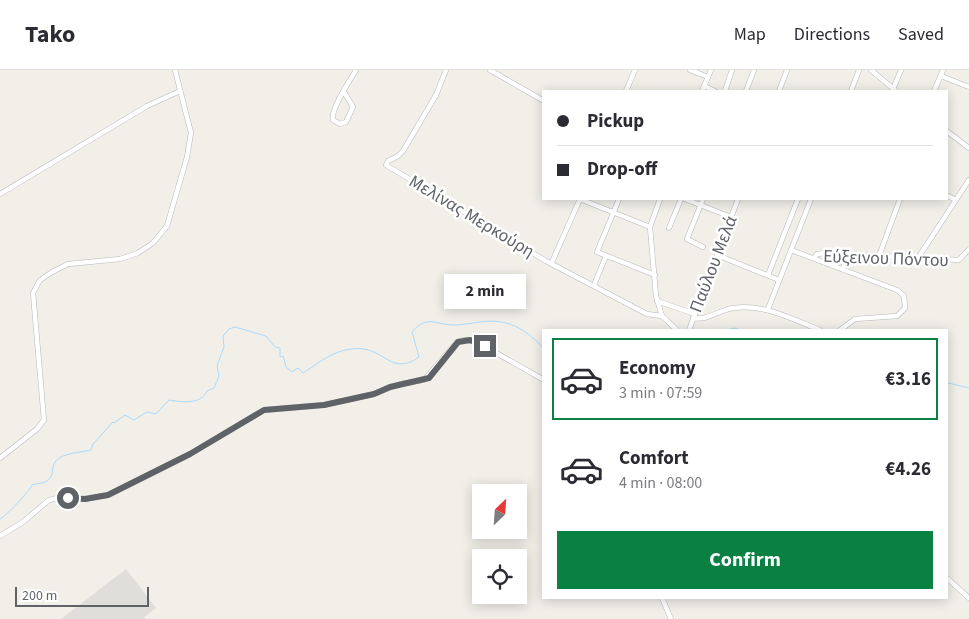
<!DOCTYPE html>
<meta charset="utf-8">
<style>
:root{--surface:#fff;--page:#f7f7f7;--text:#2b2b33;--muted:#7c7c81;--line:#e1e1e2;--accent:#0b8043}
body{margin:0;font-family:"Source Sans 3",sans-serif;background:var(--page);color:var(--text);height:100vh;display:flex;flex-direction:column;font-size:19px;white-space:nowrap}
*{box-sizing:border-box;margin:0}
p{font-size:16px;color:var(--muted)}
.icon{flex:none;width:28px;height:28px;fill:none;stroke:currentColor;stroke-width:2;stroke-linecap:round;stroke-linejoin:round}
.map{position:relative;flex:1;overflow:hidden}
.side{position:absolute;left:542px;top:259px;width:406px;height:270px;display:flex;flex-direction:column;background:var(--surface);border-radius:0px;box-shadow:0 2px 12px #0003}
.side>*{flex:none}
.hud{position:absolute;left:542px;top:20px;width:406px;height:110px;border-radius:0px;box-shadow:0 2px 12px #0003;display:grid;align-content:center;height:110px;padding:0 15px;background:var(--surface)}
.needle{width:32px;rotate:25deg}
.buttons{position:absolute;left:472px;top:414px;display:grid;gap:10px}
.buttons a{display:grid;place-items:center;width:55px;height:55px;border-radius:0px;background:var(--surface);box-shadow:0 2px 12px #0003;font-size:25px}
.scale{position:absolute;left:15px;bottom:12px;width:134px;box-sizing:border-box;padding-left:5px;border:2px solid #5f6368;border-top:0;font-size:14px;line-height:18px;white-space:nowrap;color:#5f6368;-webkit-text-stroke:4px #fff;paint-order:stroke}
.end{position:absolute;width:22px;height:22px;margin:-11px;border:6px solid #5f6368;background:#fff;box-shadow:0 0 0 2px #fff}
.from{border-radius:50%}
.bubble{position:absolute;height:35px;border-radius:0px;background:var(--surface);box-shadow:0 2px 12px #0003;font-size:16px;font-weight:700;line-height:35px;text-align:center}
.hud b{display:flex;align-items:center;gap:18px;height:48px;font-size:19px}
.hud b+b{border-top:1px solid var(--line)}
.hud i{width:12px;height:12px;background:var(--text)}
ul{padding:9px 0 0;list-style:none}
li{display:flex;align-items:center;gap:15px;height:82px;margin:0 10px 8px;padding:0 5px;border:2px solid transparent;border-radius:0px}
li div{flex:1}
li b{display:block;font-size:19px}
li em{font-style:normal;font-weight:700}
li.active{border-color:var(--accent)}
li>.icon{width:45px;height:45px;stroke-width:1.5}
.action{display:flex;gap:10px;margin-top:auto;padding:10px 15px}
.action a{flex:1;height:58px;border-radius:0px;background:var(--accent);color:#fff;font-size:20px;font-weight:700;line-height:58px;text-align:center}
header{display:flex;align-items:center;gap:30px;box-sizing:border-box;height:70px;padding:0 25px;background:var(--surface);border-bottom:1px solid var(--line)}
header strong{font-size:24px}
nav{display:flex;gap:28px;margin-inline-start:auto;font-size:18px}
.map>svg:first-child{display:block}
.industrial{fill:#e0deda}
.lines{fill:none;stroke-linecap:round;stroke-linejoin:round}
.stream{stroke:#aadaff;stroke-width:1}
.minor-casing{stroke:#b5b8bc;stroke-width:5.5}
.minor{stroke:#fff;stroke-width:4.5}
.route{stroke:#5f6368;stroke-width:6}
.labels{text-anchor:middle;stroke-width:5;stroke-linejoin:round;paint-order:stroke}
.street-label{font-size:18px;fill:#5f6368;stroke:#fff}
</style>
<header>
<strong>Tako</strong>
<nav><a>Map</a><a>Directions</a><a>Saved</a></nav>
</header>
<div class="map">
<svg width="969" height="549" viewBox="0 0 969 549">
<rect width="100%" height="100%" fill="#f1efe8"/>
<!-- industrial -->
<polygon class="industrial" points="126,499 156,538 144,547 146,549 61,549"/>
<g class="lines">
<!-- stream -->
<g class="stream">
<polyline points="727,260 734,258 741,260"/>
<polyline points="948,313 969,318"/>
<path d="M 0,449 C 5,447 29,422 32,415 C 37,413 43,414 47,411 C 53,407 52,402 53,397 C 56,382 80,383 91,380 L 93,374 L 113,352 L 114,353 L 125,345 L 134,350 L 147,342 L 156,344 L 169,330 C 182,332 201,335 207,321 L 214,318 L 219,306 L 217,296 L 224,277 L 223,266 L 229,259 L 235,257 L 266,266 L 275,277 L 280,278 L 280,287 L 283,286 L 286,297 L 292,302 L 298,298 L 303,303 C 318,293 333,281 351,279 C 384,274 390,308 419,287 L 412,262 C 427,244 436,255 454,255 C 462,255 472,253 480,252 C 508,248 526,259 544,279"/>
</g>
<!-- minor casing -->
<g class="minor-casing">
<g id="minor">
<polyline points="446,0 436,25 403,81 398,86 388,91 386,95 546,191 647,244 662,246"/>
<polyline points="490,0 544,31"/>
<polyline points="690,0 708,7"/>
<polyline points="871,0 896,21"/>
<polyline points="941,6 969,17"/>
<polyline points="704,16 715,21"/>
<polyline points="893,19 901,0"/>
<polyline points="626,21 635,0"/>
<polyline points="702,21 711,0"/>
<polyline points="725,21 732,0"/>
<polyline points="746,21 754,0"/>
<polyline points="779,21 787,0"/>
<polyline points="851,21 859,0"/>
<polyline points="934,21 943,0"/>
<path d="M 344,22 L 353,37 L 346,52 L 340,54 L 333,50 C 330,40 350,10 356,0"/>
<polyline points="948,62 969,78"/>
<polyline points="0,124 147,36 180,21"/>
<polyline points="948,126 956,130"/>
<polyline points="580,129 650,157"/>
<polyline points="619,129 597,182 655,205"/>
<polyline points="660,129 650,157 656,226 662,246 677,260"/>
<polyline points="685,129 731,147"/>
<polyline points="669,158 681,129"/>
<polyline points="703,177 687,169 703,129"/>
<polyline points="791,180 897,220 904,226 905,238 897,246 855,249 840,260"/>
<polyline points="717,185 779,210"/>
<polyline points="879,186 900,129"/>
<polyline points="814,188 817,184 825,183 959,190 969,179"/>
<polyline points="918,188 969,110"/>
<polyline points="552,192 580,129"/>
<polyline points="843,199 847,184"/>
<polyline points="768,205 798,129"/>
<polyline points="594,215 606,186"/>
<polyline points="657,231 695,244"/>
<polyline points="768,239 811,129"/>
<path d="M 693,248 C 708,251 720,239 734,238 C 765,234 792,249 820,260"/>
<polyline points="689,260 738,129"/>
<polyline points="0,388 37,359 44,350 33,223 40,210 52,202 68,194 120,189 138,183 153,173 167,156 187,87 191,63 175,0"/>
<polyline points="0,466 23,452 49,430 57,428 85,429 108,425 190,384 264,340 324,335 374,324 400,314 424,310 457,272 464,270 477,272 544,310"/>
<polyline points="948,509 969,528"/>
<polyline points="662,528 671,549"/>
</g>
</g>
<!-- minor -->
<use href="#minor" class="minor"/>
</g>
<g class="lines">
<!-- route -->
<polyline class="route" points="68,428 85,429 108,425 190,384 264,340 324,335 374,324 390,317 429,308 458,272 470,270 485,276"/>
</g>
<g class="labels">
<!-- street labels -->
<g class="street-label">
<text transform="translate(472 146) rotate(31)" y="6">Μελίνας Μερκούρη</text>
<text transform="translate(886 188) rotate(2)" y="6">Εύξεινου Πόντου</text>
<text transform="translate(713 194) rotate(-69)" y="6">Παύλου Μελά</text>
</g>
</g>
</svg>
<div class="buttons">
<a><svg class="needle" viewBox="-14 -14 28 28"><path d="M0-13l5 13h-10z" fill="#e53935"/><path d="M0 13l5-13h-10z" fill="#7c7c81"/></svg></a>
<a><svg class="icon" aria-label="locate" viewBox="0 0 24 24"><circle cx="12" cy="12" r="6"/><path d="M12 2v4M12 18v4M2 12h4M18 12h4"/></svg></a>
</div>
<div class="scale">200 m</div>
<i class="end from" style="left:68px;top:428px"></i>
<i class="end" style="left:485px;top:276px"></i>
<div class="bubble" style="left:444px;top:204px;width:82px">2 min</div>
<div class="hud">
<b><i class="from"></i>Pickup</b>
<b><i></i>Drop-off</b>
</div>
<section class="side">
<ul>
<li class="active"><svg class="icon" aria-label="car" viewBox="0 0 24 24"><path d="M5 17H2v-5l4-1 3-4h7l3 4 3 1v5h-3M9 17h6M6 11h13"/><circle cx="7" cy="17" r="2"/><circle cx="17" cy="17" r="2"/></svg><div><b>Economy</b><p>3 min · 07:59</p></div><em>€3.16</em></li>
<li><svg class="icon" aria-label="car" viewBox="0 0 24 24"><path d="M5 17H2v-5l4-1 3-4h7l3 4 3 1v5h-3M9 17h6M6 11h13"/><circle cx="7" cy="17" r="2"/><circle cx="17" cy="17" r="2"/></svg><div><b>Comfort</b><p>4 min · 08:00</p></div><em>€4.26</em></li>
</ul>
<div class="action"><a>Confirm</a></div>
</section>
</div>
